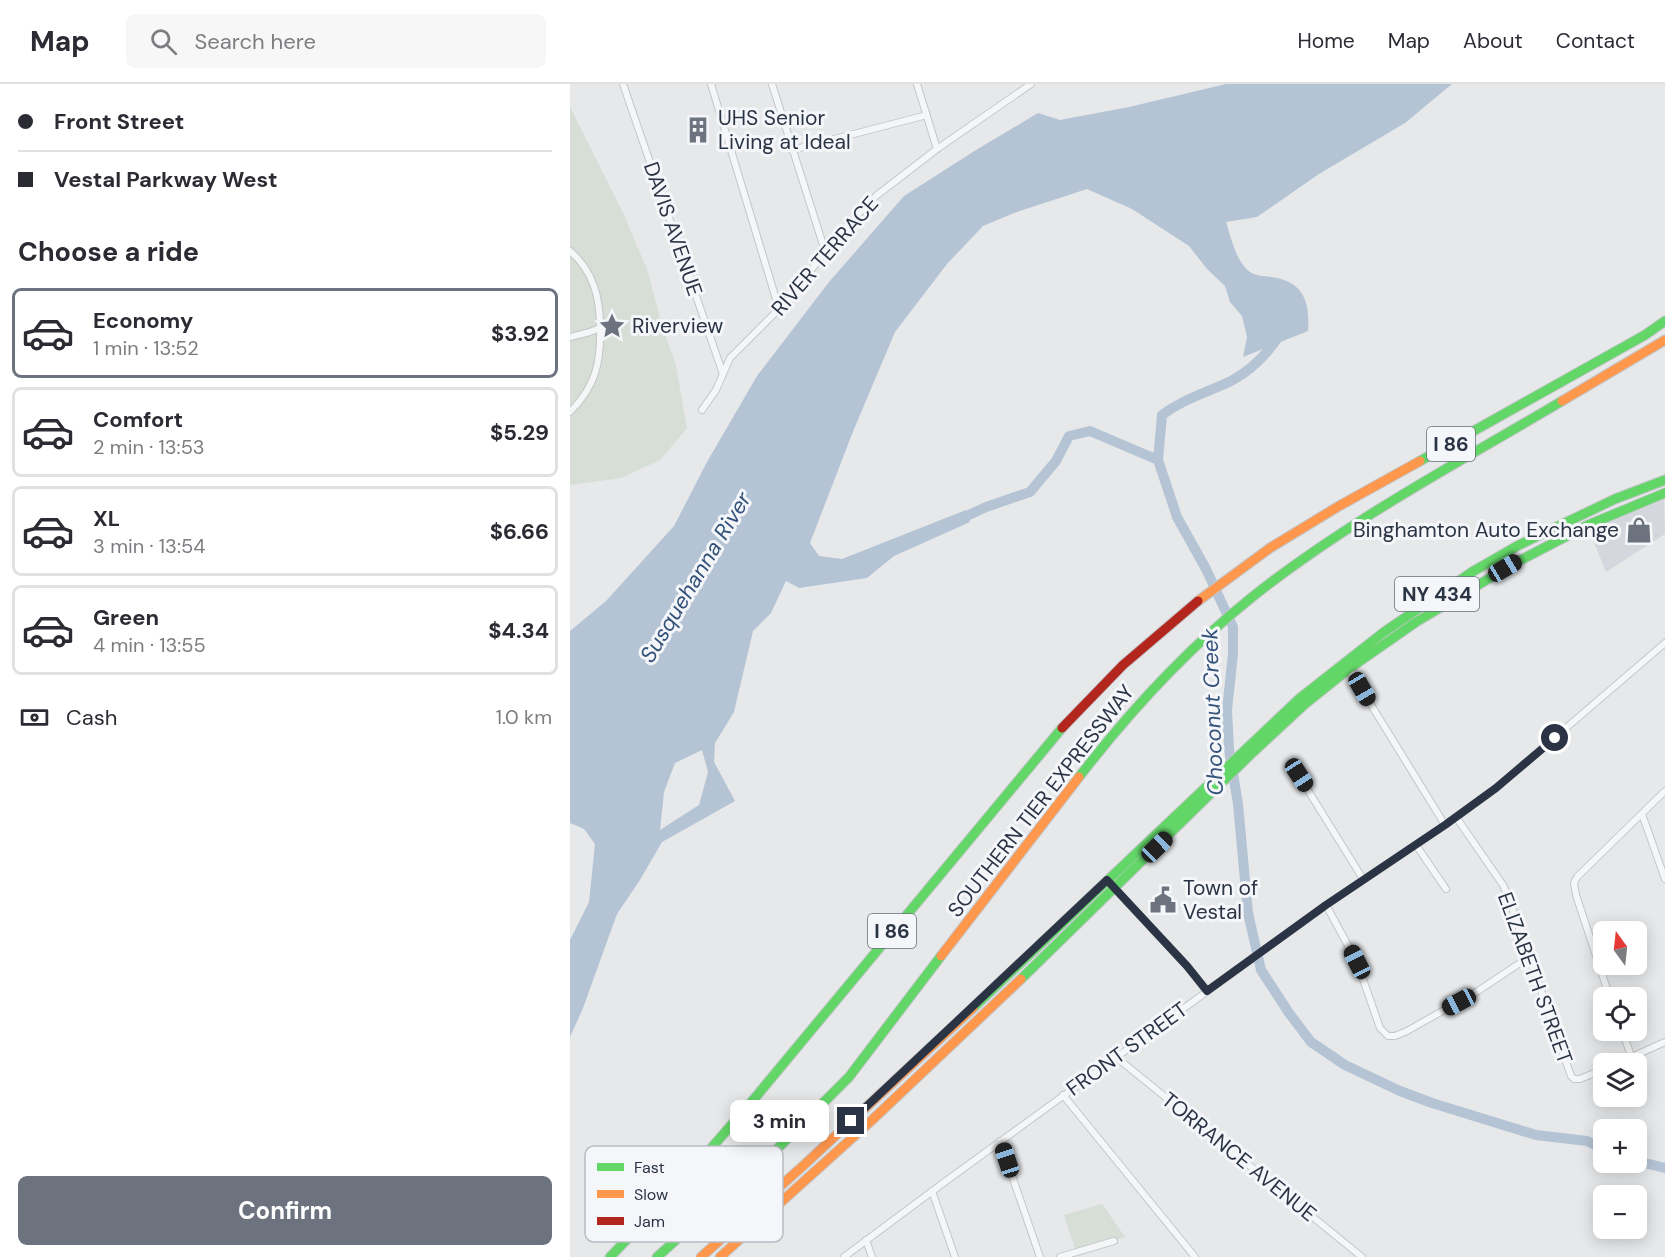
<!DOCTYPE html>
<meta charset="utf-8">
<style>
:root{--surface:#fff;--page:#f7f7f7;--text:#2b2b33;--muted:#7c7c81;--line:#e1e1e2;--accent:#6c737f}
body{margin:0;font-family:"DM Sans",sans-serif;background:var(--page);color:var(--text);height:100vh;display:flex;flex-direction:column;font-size:22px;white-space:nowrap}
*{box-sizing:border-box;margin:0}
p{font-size:20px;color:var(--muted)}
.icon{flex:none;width:33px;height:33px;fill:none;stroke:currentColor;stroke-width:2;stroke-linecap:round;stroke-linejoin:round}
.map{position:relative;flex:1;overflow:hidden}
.panel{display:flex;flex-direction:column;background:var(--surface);width:570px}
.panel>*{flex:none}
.top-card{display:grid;align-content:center;height:132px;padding:0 18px;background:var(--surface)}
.needle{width:39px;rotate:345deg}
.buttons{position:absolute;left:1023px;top:837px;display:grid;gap:12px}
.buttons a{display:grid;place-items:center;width:54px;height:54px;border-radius:9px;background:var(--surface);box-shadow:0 3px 15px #0003;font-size:30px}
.end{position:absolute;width:27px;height:27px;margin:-14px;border:8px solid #2b3445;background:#fff;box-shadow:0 0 0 3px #fff}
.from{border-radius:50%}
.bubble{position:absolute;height:42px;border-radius:9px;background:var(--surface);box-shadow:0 3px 15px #0003;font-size:20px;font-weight:700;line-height:42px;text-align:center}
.car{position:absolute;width:18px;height:36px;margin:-18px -9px;border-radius:8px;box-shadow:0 0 4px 2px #0007;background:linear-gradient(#222 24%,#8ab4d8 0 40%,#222 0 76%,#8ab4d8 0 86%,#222 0)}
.top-card b{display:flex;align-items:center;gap:21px;height:57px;font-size:22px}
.top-card b+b{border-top:2px solid var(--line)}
.top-card i{width:15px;height:15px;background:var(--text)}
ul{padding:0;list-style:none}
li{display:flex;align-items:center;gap:18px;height:90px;margin:0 12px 9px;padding:0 6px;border:3px solid var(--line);border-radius:9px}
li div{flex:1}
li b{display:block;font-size:22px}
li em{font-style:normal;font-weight:700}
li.selected{border-color:var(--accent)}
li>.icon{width:54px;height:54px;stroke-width:1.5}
h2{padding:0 18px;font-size:27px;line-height:72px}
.pay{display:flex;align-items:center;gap:15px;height:66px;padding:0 18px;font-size:22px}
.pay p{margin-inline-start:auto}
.button{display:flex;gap:12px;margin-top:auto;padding:12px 18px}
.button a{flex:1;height:69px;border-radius:9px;background:var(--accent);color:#fff;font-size:24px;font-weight:700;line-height:69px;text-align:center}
header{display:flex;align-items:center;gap:36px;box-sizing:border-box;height:84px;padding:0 30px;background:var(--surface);border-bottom:2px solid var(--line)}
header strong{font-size:28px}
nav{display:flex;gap:33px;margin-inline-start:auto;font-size:21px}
.search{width:420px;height:54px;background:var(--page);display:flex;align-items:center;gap:15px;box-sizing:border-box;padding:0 21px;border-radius:9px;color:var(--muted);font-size:22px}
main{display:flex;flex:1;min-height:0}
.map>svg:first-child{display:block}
.built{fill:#d4d7dd}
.green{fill:#d6ded6}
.water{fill:#b4c4d5;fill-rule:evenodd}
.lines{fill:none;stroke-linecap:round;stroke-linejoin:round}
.river{stroke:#b4c4d5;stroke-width:10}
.street-casing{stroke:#c4c6c8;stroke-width:8}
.fast-casing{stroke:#c2c5c8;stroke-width:11}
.slow-casing{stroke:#c2c5c8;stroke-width:11}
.jam-casing{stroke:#c2c5c8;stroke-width:11}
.street{stroke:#f5f6f7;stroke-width:6}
.fast{stroke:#63d668;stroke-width:9}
.slow{stroke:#ff974d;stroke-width:9}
.jam{stroke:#b3261e;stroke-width:9}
.route{stroke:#2b3445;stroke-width:8}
.labels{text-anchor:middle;stroke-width:6;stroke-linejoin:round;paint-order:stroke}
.shield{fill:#f4f6f9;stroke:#676e7b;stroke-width:1.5}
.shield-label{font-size:20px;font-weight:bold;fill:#2b3445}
.poi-label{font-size:21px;fill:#2b3445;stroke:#f4f6f9;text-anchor:start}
.street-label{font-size:21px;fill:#2b3445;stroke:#f4f6f9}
.water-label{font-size:22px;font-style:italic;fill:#34527a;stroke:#f4f6f9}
.key{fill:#f4f6f9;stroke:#b8bcc3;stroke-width:1.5}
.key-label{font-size:16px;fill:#2b3445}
</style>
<header>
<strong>Map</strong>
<div class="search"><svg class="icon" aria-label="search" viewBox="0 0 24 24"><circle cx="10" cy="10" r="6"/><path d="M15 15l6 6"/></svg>Search here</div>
<nav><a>Home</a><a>Map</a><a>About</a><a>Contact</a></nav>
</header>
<main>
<section class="panel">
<div class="top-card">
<b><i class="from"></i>Front Street</b>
<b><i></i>Vestal Parkway West</b>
</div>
<h2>Choose a ride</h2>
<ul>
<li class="selected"><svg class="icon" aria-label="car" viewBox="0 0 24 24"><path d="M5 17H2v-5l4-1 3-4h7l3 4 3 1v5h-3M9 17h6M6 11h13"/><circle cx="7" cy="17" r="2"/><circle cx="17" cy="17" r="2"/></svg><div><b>Economy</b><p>1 min · 13:52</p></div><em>$3.92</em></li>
<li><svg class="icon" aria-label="car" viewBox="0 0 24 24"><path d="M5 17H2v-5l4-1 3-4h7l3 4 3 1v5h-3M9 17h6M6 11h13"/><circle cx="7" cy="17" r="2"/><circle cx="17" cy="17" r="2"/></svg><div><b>Comfort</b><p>2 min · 13:53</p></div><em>$5.29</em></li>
<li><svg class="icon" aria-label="car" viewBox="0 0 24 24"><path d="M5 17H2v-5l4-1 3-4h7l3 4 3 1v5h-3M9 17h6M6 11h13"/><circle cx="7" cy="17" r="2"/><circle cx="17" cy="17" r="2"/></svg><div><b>XL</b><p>3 min · 13:54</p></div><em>$6.66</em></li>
<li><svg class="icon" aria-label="car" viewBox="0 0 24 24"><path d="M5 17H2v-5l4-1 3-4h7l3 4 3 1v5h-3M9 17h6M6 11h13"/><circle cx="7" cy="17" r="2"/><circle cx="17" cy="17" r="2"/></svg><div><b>Green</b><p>4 min · 13:55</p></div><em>$4.34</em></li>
</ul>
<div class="pay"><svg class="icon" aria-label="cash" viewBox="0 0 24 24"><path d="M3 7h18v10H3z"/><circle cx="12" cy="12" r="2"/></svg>Cash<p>1.0 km</p></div>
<div class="button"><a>Confirm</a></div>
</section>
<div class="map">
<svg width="1095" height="1173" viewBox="0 0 1095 1173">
<rect width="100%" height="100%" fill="#e6e8ea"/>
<!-- built -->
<polygon class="built" points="1094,416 1095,450 1036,488 1019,446"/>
<!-- green -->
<g class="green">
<polygon points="0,23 53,129 78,188 91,238 106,282 117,344 90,376 51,394 0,401"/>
<polygon points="532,1120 555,1153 506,1168 494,1131"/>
</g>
<!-- water -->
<path class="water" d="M 656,0 L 882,0 L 835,39 L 749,90 L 687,133 L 656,138 C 661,153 666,178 680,188 C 685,192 695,192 702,193 C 734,198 740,218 738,247 L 673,273 L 677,253 L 672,232 L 660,218 L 655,202 L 637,185 L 619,162 L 562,125 L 517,105 L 444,129 L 413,142 L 377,180 L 325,248 L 284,345 L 240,459 L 249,472 L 272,475 L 396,426 L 400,438 L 324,472 L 297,494 L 229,504 L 216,497 L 201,529 L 183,547 L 164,628 L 145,659 L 144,678 L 165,717 L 92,758 L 70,796 L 47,830 L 13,924 L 0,953 L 0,856 L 19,818 L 25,760 L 14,745 L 0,739 L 0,547 L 36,517 L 104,442 L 137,378 L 187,292 L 259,198 L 334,112 L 406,66 L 468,29 L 490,36 L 559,23 ZM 132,666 L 138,688 L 129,721 L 90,746 L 94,708 L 105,679 Z"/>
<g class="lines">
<!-- river -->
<g class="river">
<path d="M 588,376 L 592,331 C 615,314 636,309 661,297 C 680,287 697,270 709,252 L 708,249"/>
<polyline points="386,437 416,423 460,408 486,377 499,352 520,347 588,376 607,433 636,485 663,543 663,570 657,626 659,665 668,720 678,829 691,886 719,929 741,958 775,981 830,1007 862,1019 966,1051 1017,1057 1034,1065"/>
<polyline points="1066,1077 1095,1084"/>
</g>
<!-- street casing -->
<g class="street-casing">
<g id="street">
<polyline points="53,0 153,290"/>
<polyline points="141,0 209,225"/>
<polyline points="202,0 255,167"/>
<polyline points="347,0 367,65"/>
<polyline points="222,66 357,31"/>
<path d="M 0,167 C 23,187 30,213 30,243 C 31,278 26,302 0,328"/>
<polyline points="0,253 20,248 30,244"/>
<polyline points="132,326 146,306 160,274 215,219 272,147 306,112 367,65 461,0"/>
<polyline points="779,585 875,741"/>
<polyline points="721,679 793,795"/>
<polyline points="1072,730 1095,795"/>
<polyline points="886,733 933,801 938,812 1001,992 1004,995 1010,995 1034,985"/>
<polyline points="846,761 876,805"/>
<polyline points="537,796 617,882 637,907"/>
<polyline points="756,821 787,878 810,944 818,952 825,952 837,947 908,907 953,877 960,874"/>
<polyline points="1040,914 1006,811 1004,799 1007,793 1095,707"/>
<polyline points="1052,946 1061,972"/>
<polyline points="546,973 792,1173"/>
<polyline points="1046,980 1095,958"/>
<polyline points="493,1011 625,1173"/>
<polyline points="430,1057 470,1173"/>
<polyline points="362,1107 385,1173"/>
<polyline points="296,1156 302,1173"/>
<polyline points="274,1173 376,1097 756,821 875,741 926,704 1095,559"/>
<polyline points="490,1173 544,1157"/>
</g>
</g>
<!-- fast casing -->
<g class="fast-casing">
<g id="fast">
<polyline points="850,377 1075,251 1095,237"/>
<path d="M 509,693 C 560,627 616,566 681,514 C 776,438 888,379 992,317"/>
<polyline points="451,895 680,671 735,620 780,584 846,538 945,479 1018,441 1095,409"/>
<polyline points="403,924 730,614 814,548 902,488 949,461 1045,415 1095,396"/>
<polyline points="40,1173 110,1100 184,1015 492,644"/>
<polyline points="87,1173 209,1063 279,993 371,872"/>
</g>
</g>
<!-- slow casing -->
<g class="slow-casing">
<g id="slow">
<polyline points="992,317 1095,256"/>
<polyline points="628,517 700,464 769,422 850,377"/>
<polyline points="371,872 509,693"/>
<polyline points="131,1173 234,1081 403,924"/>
<polyline points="150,1173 301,1037 451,895"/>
</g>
</g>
<!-- jam casing -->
<g class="jam-casing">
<polyline id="jam" points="492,644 553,581 628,517"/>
</g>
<!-- street -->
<use href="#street" class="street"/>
<!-- fast -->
<use href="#fast" class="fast"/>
<!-- slow -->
<use href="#slow" class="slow"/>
<!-- jam -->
<use href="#jam" class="jam"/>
</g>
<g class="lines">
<!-- route -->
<polyline class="route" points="281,1037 537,796 617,882 637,907 756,821 875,741 926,704 985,654"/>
</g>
<!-- icons -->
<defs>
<g id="building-bare" transform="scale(2.07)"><path d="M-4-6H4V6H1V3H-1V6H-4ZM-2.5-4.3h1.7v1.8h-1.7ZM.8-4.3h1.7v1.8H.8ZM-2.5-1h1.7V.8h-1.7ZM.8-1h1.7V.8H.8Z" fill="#6c737f" stroke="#f4f6f9" stroke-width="2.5" paint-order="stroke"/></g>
<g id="sight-bare" transform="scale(2.07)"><path d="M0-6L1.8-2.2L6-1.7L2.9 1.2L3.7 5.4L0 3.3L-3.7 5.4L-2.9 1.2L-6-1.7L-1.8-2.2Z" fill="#6c737f" stroke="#f4f6f9" stroke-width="2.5" paint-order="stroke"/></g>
<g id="shop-bare" transform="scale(2.07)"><path d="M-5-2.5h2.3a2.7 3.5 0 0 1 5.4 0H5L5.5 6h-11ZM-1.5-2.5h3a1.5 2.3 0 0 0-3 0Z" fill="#6c737f" stroke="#f4f6f9" stroke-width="2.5" paint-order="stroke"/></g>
<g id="civic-bare" transform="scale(2.07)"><path d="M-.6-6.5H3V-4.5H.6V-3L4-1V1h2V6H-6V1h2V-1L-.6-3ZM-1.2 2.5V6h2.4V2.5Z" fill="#6c737f" stroke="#f4f6f9" stroke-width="2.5" paint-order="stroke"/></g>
</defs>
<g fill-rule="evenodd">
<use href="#building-bare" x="128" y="46"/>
<use href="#sight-bare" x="42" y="242"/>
<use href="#shop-bare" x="1069" y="446"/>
<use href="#civic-bare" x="593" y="816"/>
</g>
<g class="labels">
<!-- shield labels -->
<g class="shield">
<rect x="857" y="343" width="48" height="34" rx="4.5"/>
<rect x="825" y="493" width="84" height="34" rx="4.5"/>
<rect x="298" y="830" width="48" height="34" rx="4.5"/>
</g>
<g class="shield-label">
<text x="881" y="367">I 86</text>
<text x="867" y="517">NY 434</text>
<text x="322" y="854">I 86</text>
</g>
<!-- poi labels -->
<g class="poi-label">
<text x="148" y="41">UHS Senior<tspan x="148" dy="24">Living at Ideal</tspan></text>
<text x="62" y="249">Riverview</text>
<text x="1049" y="453" text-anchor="end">Binghamton Auto Exchange</text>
<text x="613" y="811">Town of<tspan x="613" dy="24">Vestal</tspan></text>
</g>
<!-- street labels -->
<g class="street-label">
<text transform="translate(103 145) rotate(71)" y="7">DAVIS AVENUE</text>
<text transform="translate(255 172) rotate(-49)" y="7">RIVER TERRACE</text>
<text transform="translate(471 717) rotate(-52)" y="7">SOUTHERN TIER EXPRESSWAY</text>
<text transform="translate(965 894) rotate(70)" y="7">ELIZABETH STREET</text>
<text transform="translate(557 965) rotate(-36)" y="7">FRONT STREET</text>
<text transform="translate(669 1073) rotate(39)" y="7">TORRANCE AVENUE</text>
</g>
<!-- water labels -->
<g class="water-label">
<text transform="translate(125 493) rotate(-59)" y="8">Susquehanna River</text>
<text transform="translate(642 628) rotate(-92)" y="8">Choconut Creek</text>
</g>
</g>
<!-- legend -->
<rect x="15" y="1062" width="198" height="96" rx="9" class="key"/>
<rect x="27" y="1079" width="27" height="8" fill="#63d668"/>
<rect x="27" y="1106" width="27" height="8" fill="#ff974d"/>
<rect x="27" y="1133" width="27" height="8" fill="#b3261e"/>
<g class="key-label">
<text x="64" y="1089">Fast</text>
<text x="64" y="1116">Slow</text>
<text x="64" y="1143">Jam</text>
</g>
</svg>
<div class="buttons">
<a><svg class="needle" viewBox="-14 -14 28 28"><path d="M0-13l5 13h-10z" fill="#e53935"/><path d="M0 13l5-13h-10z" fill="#7c7c81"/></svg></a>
<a><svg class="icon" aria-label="locate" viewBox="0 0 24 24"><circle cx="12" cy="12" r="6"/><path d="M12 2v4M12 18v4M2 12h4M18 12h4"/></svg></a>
<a><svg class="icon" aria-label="layers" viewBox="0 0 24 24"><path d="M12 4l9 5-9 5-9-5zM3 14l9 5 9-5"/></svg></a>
<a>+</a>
<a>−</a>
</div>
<i class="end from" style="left:985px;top:654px"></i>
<i class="end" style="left:281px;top:1037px"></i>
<div class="bubble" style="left:160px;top:1016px;width:99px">3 min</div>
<i class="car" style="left:935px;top:484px;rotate:59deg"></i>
<i class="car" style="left:792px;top:605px;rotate:150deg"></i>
<i class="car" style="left:729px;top:691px;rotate:147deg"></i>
<i class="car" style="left:587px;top:763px;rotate:46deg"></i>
<i class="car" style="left:787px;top:878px;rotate:333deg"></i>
<i class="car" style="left:889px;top:918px;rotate:242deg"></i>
<i class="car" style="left:437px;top:1076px;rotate:342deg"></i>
</div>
</main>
